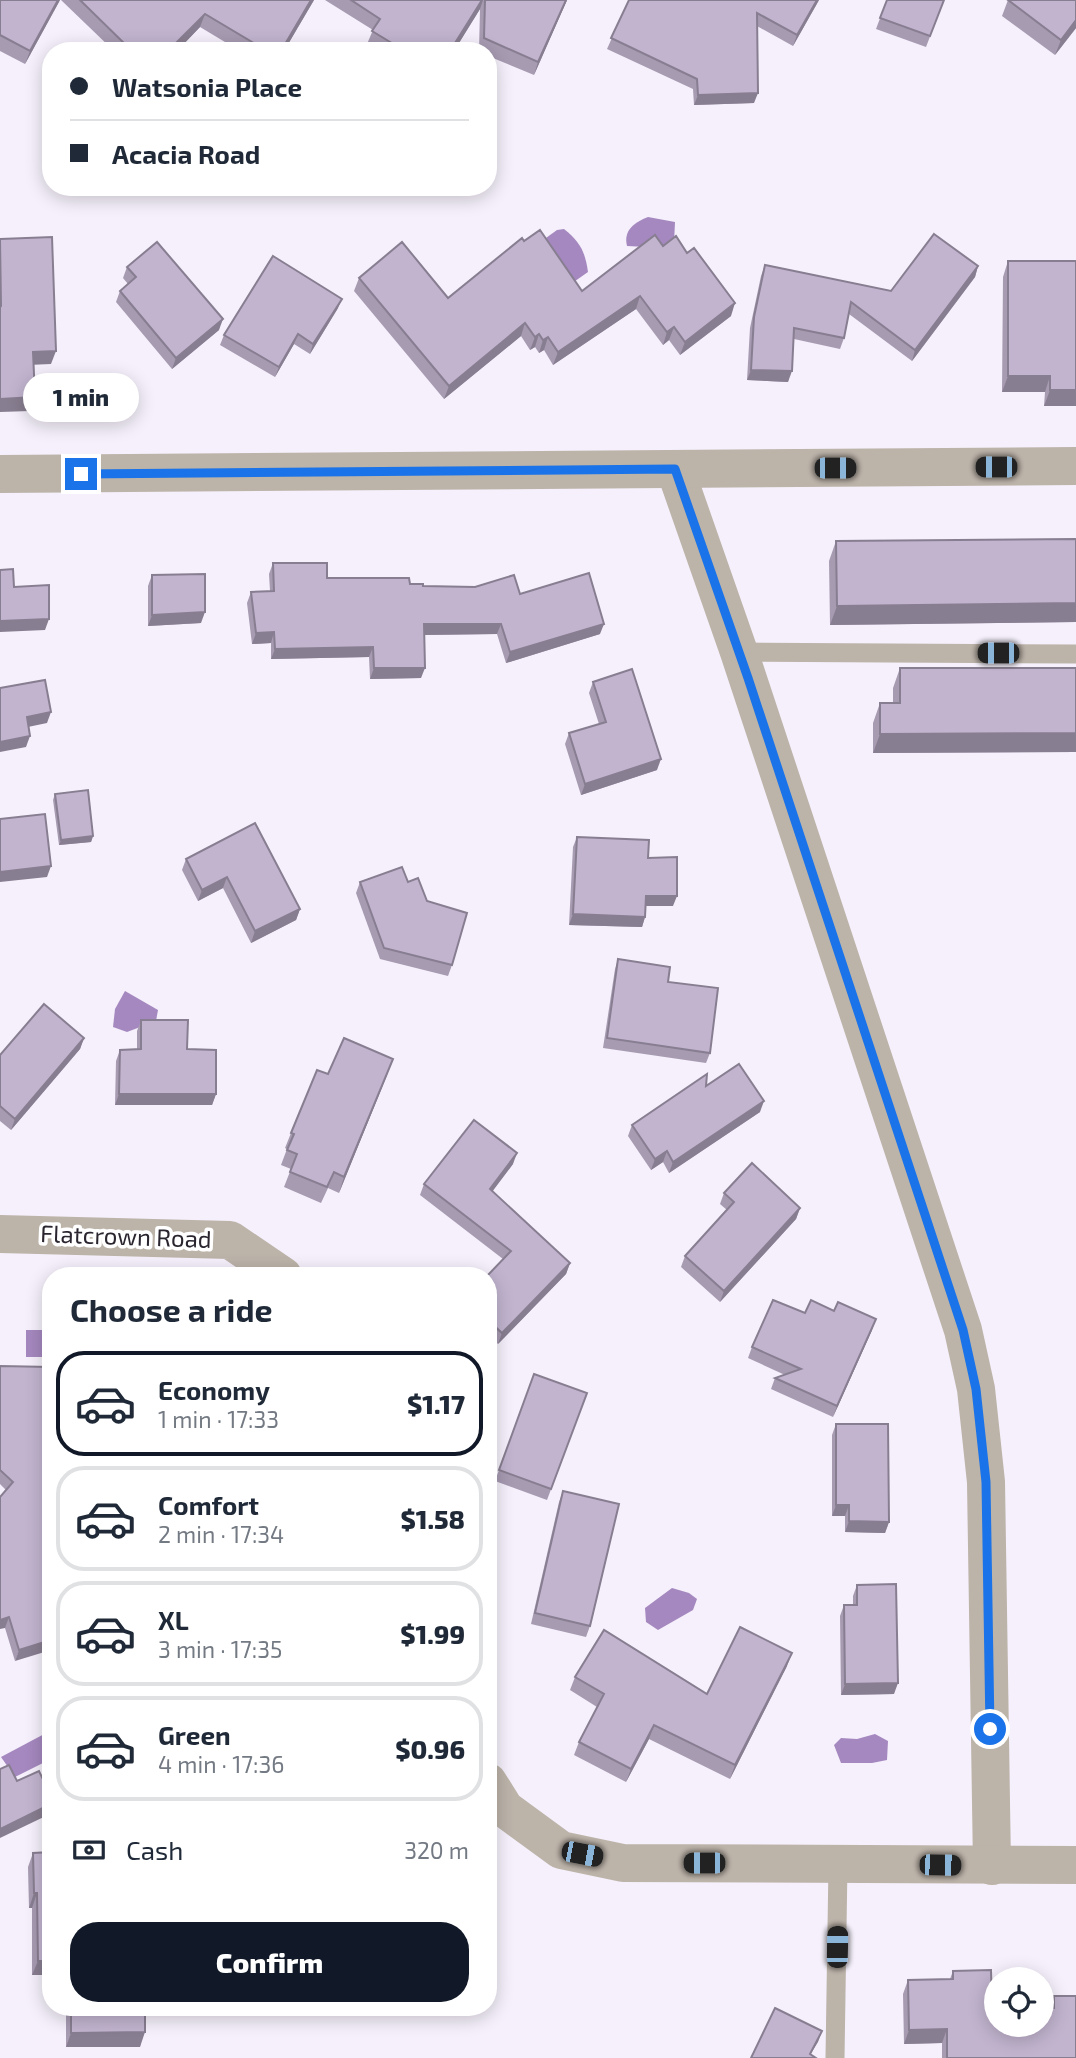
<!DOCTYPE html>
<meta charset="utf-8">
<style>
:root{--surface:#fff;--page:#f2f2f3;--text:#1f2937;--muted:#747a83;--line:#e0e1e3;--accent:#111827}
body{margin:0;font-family:"Exo 2",sans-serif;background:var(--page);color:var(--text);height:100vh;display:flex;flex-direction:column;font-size:26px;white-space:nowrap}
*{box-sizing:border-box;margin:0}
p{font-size:23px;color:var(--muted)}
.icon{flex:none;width:38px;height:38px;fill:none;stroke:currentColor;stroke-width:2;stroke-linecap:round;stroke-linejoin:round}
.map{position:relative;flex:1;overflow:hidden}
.panel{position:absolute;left:42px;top:1267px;width:455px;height:749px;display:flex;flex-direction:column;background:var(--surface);border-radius:28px;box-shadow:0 4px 18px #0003}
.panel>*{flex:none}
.top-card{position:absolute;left:42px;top:42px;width:455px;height:154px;border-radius:28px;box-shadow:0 4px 18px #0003;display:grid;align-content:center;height:154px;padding:0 28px;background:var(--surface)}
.buttons{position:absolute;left:984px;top:1967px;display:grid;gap:14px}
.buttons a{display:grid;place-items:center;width:70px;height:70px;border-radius:50%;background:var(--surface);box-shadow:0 4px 18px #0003;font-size:35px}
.end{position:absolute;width:32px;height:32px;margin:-16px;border:9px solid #1a73e8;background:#fff;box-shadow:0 0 0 4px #fff}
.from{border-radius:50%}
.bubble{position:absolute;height:49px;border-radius:24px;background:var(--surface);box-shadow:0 4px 18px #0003;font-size:23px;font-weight:800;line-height:49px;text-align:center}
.car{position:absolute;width:21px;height:42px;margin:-21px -10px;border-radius:9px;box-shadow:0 0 5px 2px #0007;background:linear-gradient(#222 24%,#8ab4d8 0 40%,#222 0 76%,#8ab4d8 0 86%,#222 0)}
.top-card b{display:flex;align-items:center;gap:24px;height:66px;font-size:26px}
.top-card b+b{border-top:2px solid var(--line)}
.top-card i{width:18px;height:18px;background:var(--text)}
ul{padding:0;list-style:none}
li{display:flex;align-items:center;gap:21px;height:105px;margin:0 14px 10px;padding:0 14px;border:4px solid var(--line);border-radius:28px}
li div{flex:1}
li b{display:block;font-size:26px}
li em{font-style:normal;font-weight:800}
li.current{border-color:var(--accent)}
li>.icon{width:63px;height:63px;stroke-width:1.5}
h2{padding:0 28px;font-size:32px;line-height:84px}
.pay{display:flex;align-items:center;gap:18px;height:77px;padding:0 28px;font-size:26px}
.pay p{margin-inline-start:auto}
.primary-button{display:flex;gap:14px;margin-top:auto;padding:14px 28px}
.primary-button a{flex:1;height:80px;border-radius:28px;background:var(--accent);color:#fff;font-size:28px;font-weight:800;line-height:80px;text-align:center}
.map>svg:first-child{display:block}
.water{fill:#a588bf}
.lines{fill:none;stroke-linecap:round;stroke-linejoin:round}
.lane{stroke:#bcb3a9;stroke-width:19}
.street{stroke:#bcb3a9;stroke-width:38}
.wall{fill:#a79bb2}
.shaded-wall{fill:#887e91}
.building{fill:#c2b4cf;stroke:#887e91;stroke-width:2}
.route{stroke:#1a73e8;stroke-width:9}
.labels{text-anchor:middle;stroke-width:7;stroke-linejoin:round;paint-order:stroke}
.street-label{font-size:24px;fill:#2a252f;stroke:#fff}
</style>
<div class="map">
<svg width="1076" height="2058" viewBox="0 0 1076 2058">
<rect width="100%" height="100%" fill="#f5f0fb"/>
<!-- water -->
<g class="water">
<path d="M 648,217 L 675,222 L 674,243 L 666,248 L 627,246 C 623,230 635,222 648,217 Z"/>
<path d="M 564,229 C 580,242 585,251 588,272 L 568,286 L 539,243 L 557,230 Z"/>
<polygon points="125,991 158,1010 156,1021 127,1032 113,1027 115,1009"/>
<rect x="26" y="1330" width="25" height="27"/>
<polygon points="672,1588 689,1593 697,1599 693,1610 658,1630 646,1622 645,1608"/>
<polygon points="48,1732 51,1736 51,1759 15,1777 1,1757"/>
<polygon points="875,1734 888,1741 887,1760 872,1763 841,1763 834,1745 841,1738 857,1739"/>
</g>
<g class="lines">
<!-- lane -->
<g class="lane">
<polyline points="739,652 1076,654"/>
<polyline points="835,2058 838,1864"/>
</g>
<!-- street -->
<g class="street">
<polyline points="675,469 739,652 963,1330 976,1389 986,1482 992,1866"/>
<polyline points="0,474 1076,466"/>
<polyline points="0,1234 230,1240 283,1276"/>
<polyline points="488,1782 505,1809 561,1850 623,1863 1076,1865"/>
</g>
</g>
<!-- wall -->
<g class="wall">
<polygon points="0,0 60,0 25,64 0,51"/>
<polygon points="61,0 314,0 284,51 240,51 200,27 177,51 114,51"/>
<polygon points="325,0 567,0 534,75 488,56 488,51 479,51 480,9 454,51 378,51 367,44 373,30"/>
<polygon points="629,0 819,0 793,46 757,26 754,103 694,105 693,89 607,49"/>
<polygon points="887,0 944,0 926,47 876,29"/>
<polygon points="1008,0 1076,0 1076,28 1055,55 1002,16"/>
<polygon points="524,241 582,291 663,246 731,316 680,355 669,340 663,345 636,309 553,365 544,350 539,353 535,347 530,350 521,336 444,399 354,291 359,278 448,298"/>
<polygon points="1008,261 1076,406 1044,406 1045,392 1002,392 1003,277"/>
<polygon points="765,265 891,291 978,266 975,277 912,361 849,314 844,338 840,349 794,339 788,382 747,380 750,328 761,276"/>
<polygon points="127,267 219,330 172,369 116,302 120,291 128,284 123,278"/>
<polygon points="338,308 310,354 294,344 275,377 220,345 224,335"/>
<polygon points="1076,539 1076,622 830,625 829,561 836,541"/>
<polygon points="273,563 327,578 520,594 600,634 506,663 497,634 424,635 421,678 370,679 369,657 271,659 271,643 252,644 247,603 251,592 270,591 269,574"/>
<polygon points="152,575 201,623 148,626 148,586"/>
<polygon points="900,668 1076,668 1076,752 873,753 873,723 880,703 893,703 893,688"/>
<polygon points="593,682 657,770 581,795 565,744 569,733 599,724 589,693"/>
<polygon points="55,794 93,836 91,842 59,845 53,800"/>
<polygon points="577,837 648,858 673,906 646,906 645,917 642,927 569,925 573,847"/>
<polygon points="186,859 300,909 296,920 251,943 223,888 198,901 182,870"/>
<polygon points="360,882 408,882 452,965 448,976 380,959 356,893"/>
<polygon points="618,959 668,982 710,1053 706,1063 603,1048 615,969"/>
<polygon points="141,1020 187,1049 216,1094 212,1105 115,1105 116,1061 120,1050 137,1049 137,1031"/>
<polygon points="84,1038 80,1049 11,1130 0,1121 0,1055"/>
<polygon points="328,1074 387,1075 339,1193 328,1188 321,1203 284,1187 291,1169 281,1165 287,1149 285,1148 291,1133"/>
<polygon points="706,1086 760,1112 669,1173 663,1162 651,1170 628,1136 632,1125"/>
<polygon points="513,1164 492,1191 570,1263 566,1274 498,1344 488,1334 488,1276 503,1259 420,1195 424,1184"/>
<polygon points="724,1193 800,1208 796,1219 720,1302 681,1267 685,1256 727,1210 720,1204"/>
<polygon points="805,1313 872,1330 833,1417 771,1389 775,1378 785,1375 748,1358 752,1347"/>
<polygon points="0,1366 51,1573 15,1661 5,1628 6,1490 0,1484"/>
<polygon points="534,1374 587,1393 547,1500 495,1481"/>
<polygon points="836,1424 889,1522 885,1533 845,1532 845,1516 832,1516 832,1435"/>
<polygon points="563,1491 590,1626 586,1637 531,1624 559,1502"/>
<polygon points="857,1585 894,1694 841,1695 840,1616 844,1605 853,1605 853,1596"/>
<polygon points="787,1666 730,1779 649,1739 626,1782 574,1755 579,1742 597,1707 570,1690 575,1677 707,1694"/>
<polygon points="51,1852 51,1975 32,1975 32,1908 29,1908 28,1867 33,1853"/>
<polygon points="953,1971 992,2007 1049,2008 1054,1996 1076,2058 942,2058 942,2043 904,2044 903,1994 908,1980 950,1979"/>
<polygon points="66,2007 145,2007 140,2047 66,2047"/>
</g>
<!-- shaded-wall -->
<g class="shaded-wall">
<polygon points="58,0 60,0 25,64 30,51"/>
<polygon points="311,0 314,0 284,51 281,51"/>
<polygon points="482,0 483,0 480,9 454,51 450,51"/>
<polygon points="566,0 567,0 534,75 538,62"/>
<polygon points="817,0 819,0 793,46 797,35"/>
<polygon points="205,14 200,27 177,51 168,51"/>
<polygon points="1076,20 1076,28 1055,55 1061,40"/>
<polygon points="758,93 754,103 694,105 698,95"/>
<polygon points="978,266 975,277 912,361 915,350"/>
<polygon points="640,296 636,309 553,365 558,352"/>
<polygon points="342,299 338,308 310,354 313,344"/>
<polygon points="735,303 731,316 680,355 685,342"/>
<polygon points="223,319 219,330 172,369 176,358"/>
<polygon points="525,323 521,336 444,399 449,386"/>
<polygon points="674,327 669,340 663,345 667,332"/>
<polygon points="298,334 294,344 275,377 279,367"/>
<polygon points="539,334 535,347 530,350 535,337"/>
<polygon points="548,337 544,350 539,353 543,340"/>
<polygon points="56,351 51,364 28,365 33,352"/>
<polygon points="751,370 792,371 788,382 747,380"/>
<polygon points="1008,376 1050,376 1045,392 1002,392"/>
<polygon points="1050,390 1076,390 1076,406 1044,406"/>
<polygon points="35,397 30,411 0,412 0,399"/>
<polygon points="1076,603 1076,622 830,625 837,606"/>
<polygon points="205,612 201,623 148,626 152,615"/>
<polygon points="49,619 45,630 0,632 0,621"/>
<polygon points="424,624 501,624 497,634 420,635"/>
<polygon points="604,624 600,634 506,663 510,652"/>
<polygon points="274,632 271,643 252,644 256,633"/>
<polygon points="373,647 369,657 271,659 275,649"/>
<polygon points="374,668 425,668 421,678 370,679"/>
<polygon points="51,712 47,723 23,728 27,717"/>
<polygon points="1076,733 1076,752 873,753 880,734"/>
<polygon points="30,736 26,747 0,752 0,742"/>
<polygon points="661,759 657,770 581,795 585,784"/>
<polygon points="93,836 91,842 59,845 61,840"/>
<polygon points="51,866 47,877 0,882 0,872"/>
<polygon points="227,877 223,888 198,901 202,890"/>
<polygon points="646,896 677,896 673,906 643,906"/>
<polygon points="300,909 296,920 251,943 255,931"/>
<polygon points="573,914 645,917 642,927 569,925"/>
<polygon points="84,1038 80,1049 11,1130 15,1119"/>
<polygon points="393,1059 387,1075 339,1193 344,1177"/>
<polygon points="119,1094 216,1094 212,1105 115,1105"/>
<polygon points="764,1101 760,1112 669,1173 673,1162"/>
<polygon points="667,1151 663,1162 651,1170 655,1159"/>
<polygon points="517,1153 513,1164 486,1200 490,1189"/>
<polygon points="800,1208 796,1219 720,1302 724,1291"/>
<polygon points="570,1263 566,1274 498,1344 502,1333"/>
<polygon points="876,1319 872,1330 833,1417 837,1406"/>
<polygon points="836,1505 849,1505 845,1516 832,1516"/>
<polygon points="849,1521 889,1522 885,1533 845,1532"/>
<polygon points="9,1617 5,1628 0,1629 0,1620"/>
<polygon points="51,1640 51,1650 15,1661 19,1650"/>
<polygon points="792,1653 787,1666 730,1779 735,1765"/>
<polygon points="898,1683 894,1694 841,1695 845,1684"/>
<polygon points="654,1725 649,1739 626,1782 631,1769"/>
<polygon points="51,1804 50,1814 0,1838 0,1829"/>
<polygon points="34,1893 37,1893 32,1908 29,1908"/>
<polygon points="38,1961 51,1961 51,1975 32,1975"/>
<polygon points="947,2029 942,2043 904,2044 909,2030"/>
<polygon points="822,2031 818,2042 808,2058"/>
<polygon points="145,2032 140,2047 66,2047 71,2033"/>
</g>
<!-- building -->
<g class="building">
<polygon points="0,0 58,0 30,51 0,35"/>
<polygon points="80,0 311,0 281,51 267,51 205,14 168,51 132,51"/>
<polygon points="351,0 482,0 450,51 405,51 372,31 380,19"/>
<polygon points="485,0 566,0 538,62 484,38"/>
<polygon points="629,0 817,0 797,35 757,13 758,93 698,95 697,79 611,38"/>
<polygon points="887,0 944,0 930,36 880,18"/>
<polygon points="1008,0 1076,0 1076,20 1061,40"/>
<polygon points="540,230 582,291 655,235 663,246 676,236 687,253 694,248 735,303 685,342 674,327 667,332 640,296 558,352 548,337 543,340 539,334 535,337 525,323 449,386 359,278 402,242 448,298 522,238 524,241"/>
<polygon points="934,234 978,266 915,350 851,302 844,338 794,328 792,371 751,370 754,317 765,265 891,291"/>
<polygon points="52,237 56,351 33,352 35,397 0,399 0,304 1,305 0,239"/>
<polygon points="157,242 223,319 176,358 120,291 136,277 127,267"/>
<polygon points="273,256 342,299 313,344 298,334 279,367 224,335"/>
<polygon points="1008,261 1076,261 1076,390 1050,390 1050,376 1008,376"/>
<polygon points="1076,539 1076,603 837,606 836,541"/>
<polygon points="273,563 327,563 327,578 409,578 410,584 423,584 423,586 475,587 514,575 520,594 589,573 604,624 510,652 501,624 424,624 425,668 374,668 373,647 275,649 274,632 256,633 251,592 274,591"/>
<polygon points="13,569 14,587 49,585 49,619 0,621 0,570"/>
<polygon points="205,574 205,612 152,615 152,575"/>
<polygon points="900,668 1076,668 1076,733 880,734 880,703 900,703"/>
<polygon points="632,669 661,759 585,784 569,733 606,722 593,682"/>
<polygon points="45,680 51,712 27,717 30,736 0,742 0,688"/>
<polygon points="88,790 93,836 61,840 55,794"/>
<polygon points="45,814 51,866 0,872 0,819"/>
<polygon points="255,823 300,909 255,931 227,877 202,890 186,859"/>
<polygon points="577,837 649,840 648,858 677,857 677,896 646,896 645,917 573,914"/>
<polygon points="402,867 408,882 418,878 427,901 467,913 452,965 384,948 360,882"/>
<polygon points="618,959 670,967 668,982 718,988 710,1053 607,1038"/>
<polygon points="44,1004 84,1038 15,1119 0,1106 0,1055"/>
<polygon points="141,1020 188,1020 187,1049 216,1050 216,1094 119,1094 120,1050 141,1049"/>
<polygon points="344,1038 393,1059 344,1177 334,1172 327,1187 290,1172 297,1154 287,1150 294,1134 291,1133 317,1070 328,1074"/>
<polygon points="739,1064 764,1101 673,1162 667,1151 655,1159 632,1125 707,1074 706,1086"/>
<polygon points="474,1120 517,1153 490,1189 570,1263 502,1333 488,1320 488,1276 487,1276 511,1251 424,1184"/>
<polygon points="752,1163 800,1208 724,1291 685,1256 734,1202 724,1193"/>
<polygon points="773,1300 805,1313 811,1300 834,1311 838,1302 876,1319 837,1406 775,1378 801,1369 752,1347"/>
<polygon points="0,1366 51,1367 51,1563 47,1563 51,1575 51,1640 19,1650 9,1617 0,1620 0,1497 13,1482 0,1470"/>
<polygon points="534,1374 587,1393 551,1489 499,1470"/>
<polygon points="836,1424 888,1424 889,1522 849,1521 849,1505 836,1505"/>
<polygon points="563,1491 619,1504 590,1626 535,1613"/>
<polygon points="896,1584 898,1683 845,1684 844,1605 857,1605 857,1585"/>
<polygon points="740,1627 792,1653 735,1765 654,1725 631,1769 579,1742 604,1694 575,1677 604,1630 707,1694"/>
<polygon points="9,1765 17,1781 39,1771 51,1796 51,1804 0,1829 0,1769"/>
<polygon points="51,1852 51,1961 38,1961 37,1893 34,1893 33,1853"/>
<polygon points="991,1970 992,2007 996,2007 996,2025 1041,2025 1041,2008 1054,2008 1054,1996 1076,1996 1076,2058 947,2058 947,2029 909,2030 908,1980 953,1979 953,1971"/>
<polygon points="71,2007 145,2007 145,2032 71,2033"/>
<polygon points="775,2008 822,2031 810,2054 816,2058 751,2058"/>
</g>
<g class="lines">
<!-- route -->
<polyline class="route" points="81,474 675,469 748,678 963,1330 976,1389 986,1482 990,1729"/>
</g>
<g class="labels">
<!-- street labels -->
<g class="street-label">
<text transform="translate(126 1237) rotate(2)" y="8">Flatcrown Road</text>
</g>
</g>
</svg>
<div class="buttons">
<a><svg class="icon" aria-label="locate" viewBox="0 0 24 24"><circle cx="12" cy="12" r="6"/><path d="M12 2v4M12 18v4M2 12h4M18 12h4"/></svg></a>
</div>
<i class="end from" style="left:990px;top:1729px"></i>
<i class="end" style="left:81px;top:474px"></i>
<div class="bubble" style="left:23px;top:373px;width:116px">1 min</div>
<i class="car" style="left:996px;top:467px;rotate:270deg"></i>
<i class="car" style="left:835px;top:468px;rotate:90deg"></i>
<i class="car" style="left:998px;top:653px;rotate:270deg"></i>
<i class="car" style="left:582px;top:1854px;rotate:101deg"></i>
<i class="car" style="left:704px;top:1863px;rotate:270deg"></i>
<i class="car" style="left:940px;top:1865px;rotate:91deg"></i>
<i class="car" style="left:837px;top:1947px;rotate:1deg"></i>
<div class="top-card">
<b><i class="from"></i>Watsonia Place</b>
<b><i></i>Acacia Road</b>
</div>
<section class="panel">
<h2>Choose a ride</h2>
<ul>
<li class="current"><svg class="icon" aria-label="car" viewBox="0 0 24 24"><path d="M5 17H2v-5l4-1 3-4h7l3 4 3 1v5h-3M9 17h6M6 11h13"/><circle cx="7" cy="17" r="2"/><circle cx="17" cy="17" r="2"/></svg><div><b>Economy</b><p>1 min · 17:33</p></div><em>$1.17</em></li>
<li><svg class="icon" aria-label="car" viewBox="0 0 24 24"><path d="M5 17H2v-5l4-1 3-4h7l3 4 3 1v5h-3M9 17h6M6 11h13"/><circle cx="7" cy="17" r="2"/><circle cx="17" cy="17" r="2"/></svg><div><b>Comfort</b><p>2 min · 17:34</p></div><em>$1.58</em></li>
<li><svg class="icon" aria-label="car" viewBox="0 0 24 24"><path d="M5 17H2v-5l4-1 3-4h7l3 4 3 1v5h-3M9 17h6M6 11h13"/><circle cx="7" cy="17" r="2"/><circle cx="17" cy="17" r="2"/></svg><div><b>XL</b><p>3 min · 17:35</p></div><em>$1.99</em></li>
<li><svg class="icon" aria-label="car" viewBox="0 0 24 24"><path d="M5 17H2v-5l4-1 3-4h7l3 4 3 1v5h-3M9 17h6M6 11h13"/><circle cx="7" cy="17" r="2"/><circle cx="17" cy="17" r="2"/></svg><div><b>Green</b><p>4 min · 17:36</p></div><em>$0.96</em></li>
</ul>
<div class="pay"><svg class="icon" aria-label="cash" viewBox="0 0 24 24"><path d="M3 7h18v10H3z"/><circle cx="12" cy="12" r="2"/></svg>Cash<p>320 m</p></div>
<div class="primary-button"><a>Confirm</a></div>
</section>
</div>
